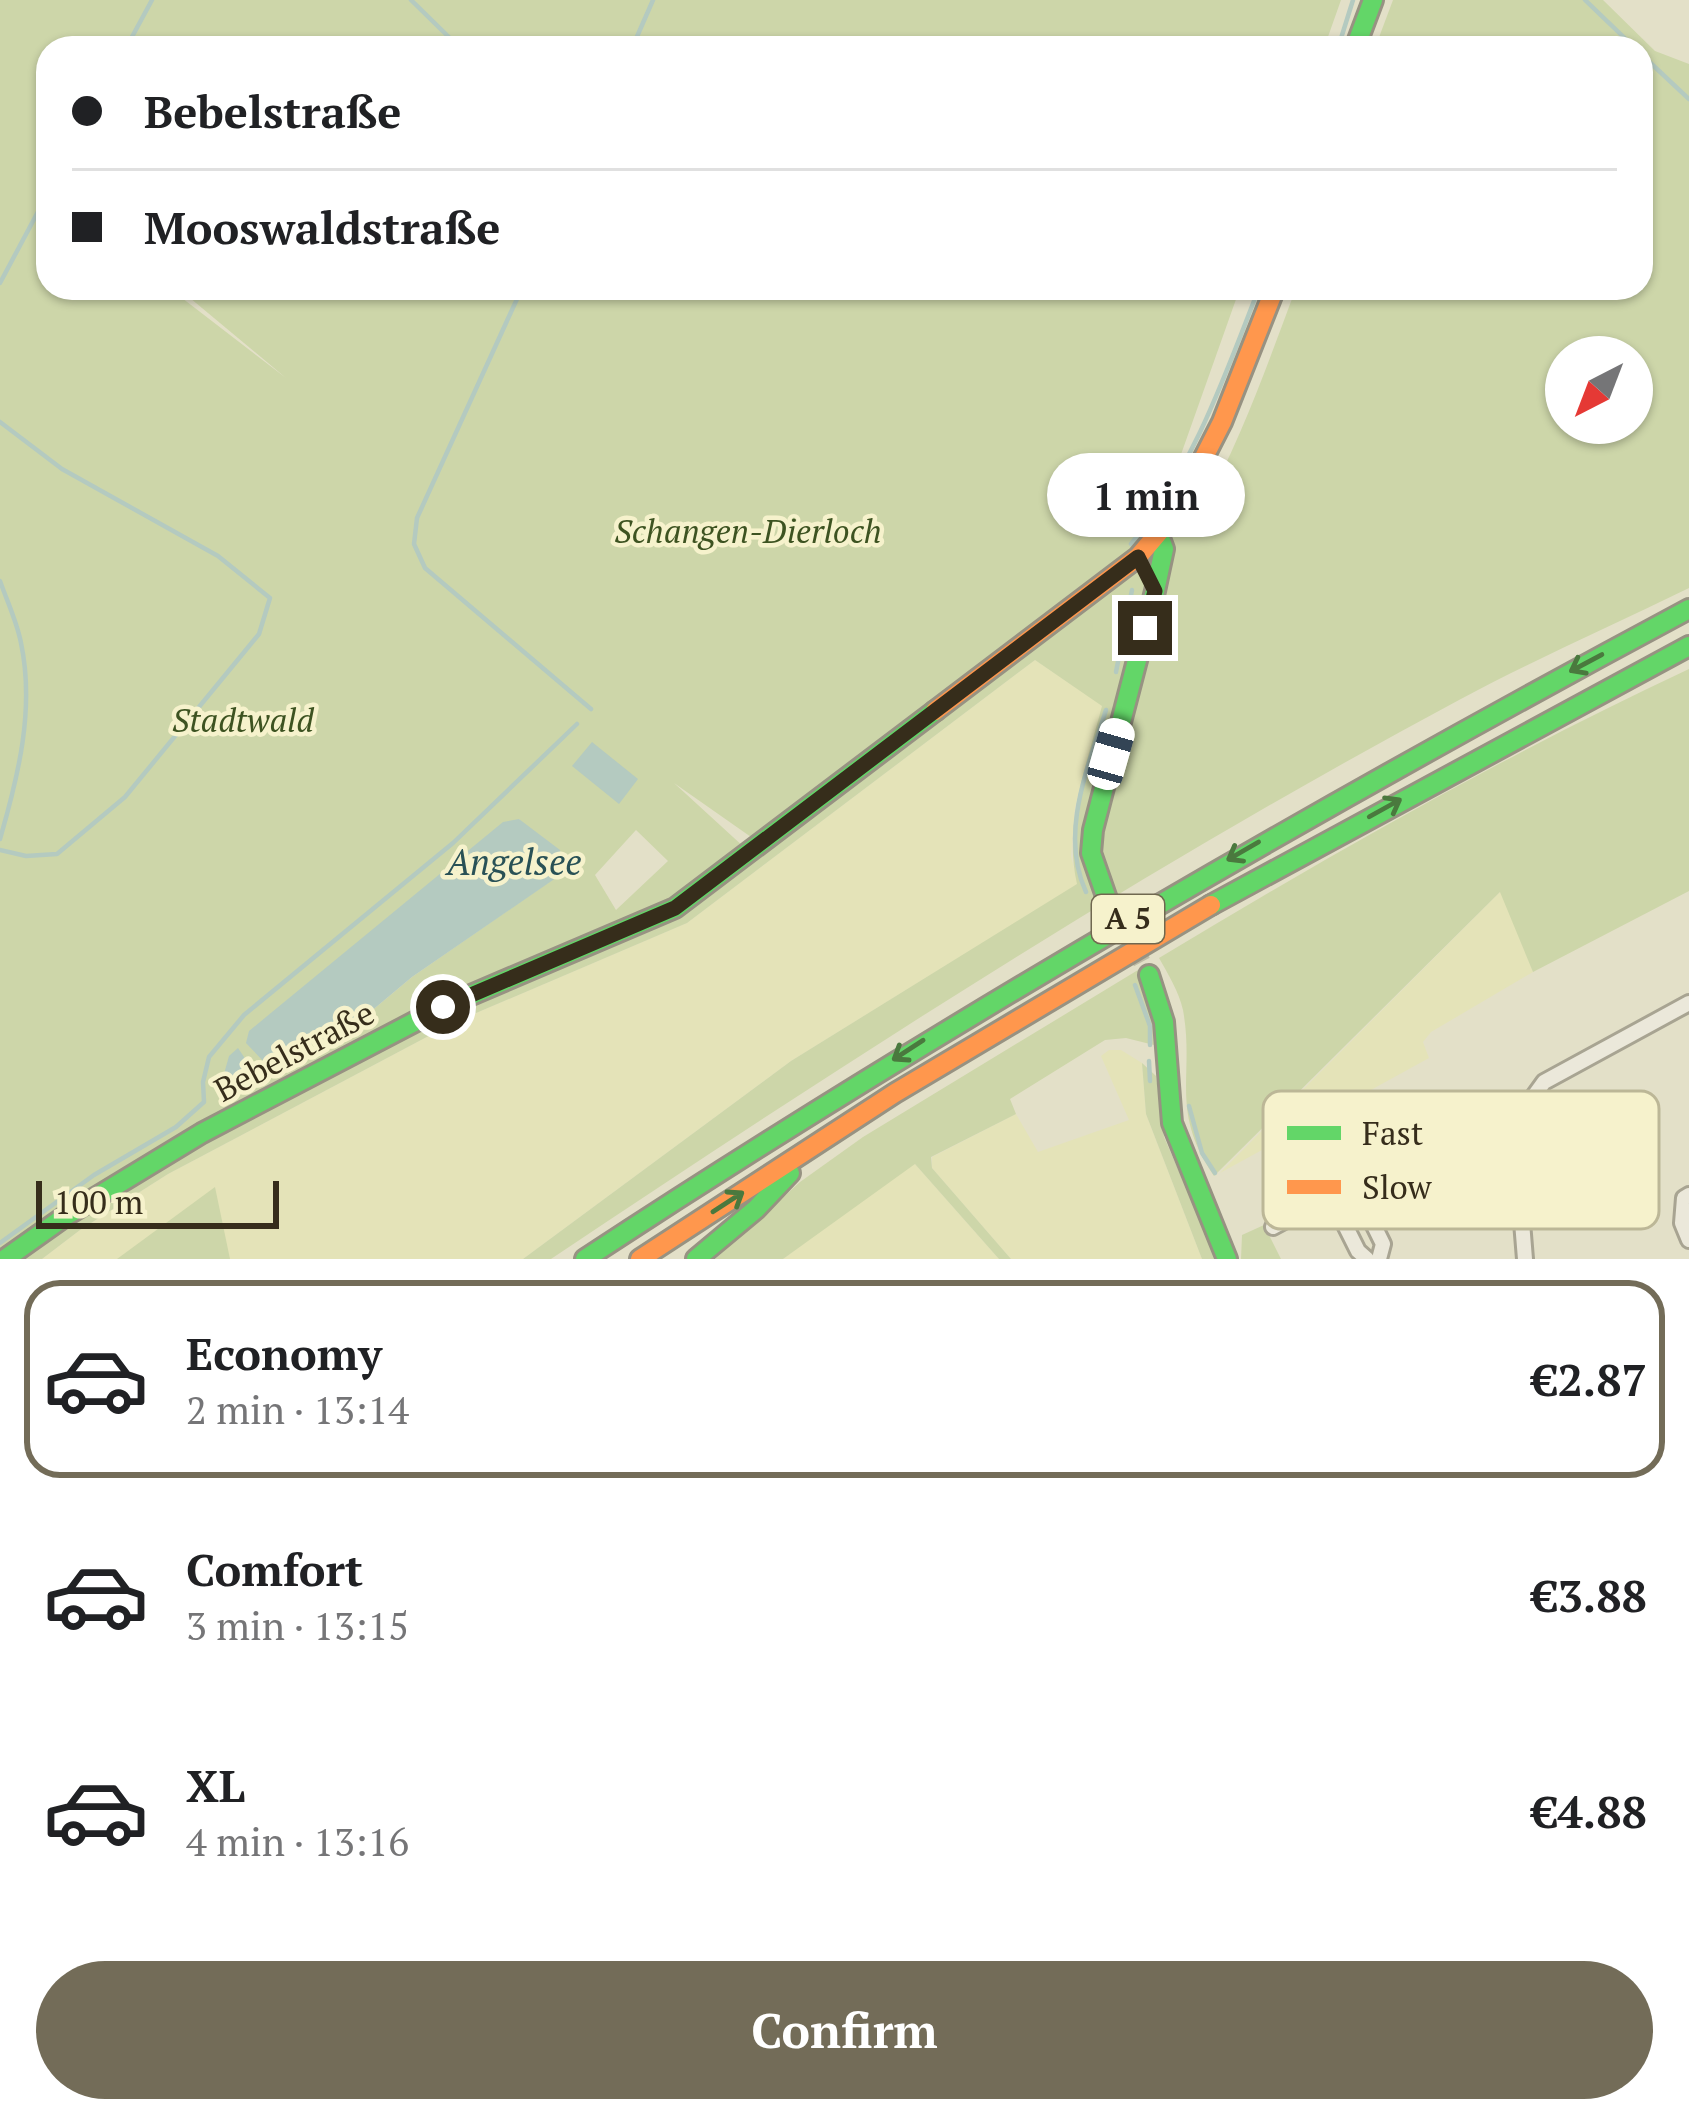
<!DOCTYPE html>
<meta charset="utf-8">
<style>
:root{--surface:#fff;--page:#f6f6f6;--text:#202124;--muted:#757577;--line:#e0e0e0;--accent:#736c58}
body{margin:0;font-family:"PT Serif",serif;background:var(--page);color:var(--text);height:100vh;display:flex;flex-direction:column;font-size:45px;white-space:nowrap}
*{box-sizing:border-box;margin:0}
p{font-size:39px;color:var(--muted)}
.icon{flex:none;width:66px;height:66px;fill:none;stroke:currentColor;stroke-width:2;stroke-linecap:round;stroke-linejoin:round}
.map{position:relative;height:1259px;overflow:hidden}
.details{display:flex;flex-direction:column;background:var(--surface);flex:1}
.details>*{flex:none}
.top-card{position:absolute;left:36px;top:36px;width:1617px;height:264px;border-radius:36px;box-shadow:0 3px 9px #0004;display:grid;align-content:center;height:264px;padding:0 36px;background:var(--surface)}
.needle{width:78px;rotate:222deg}
.controls{position:absolute;left:1545px;top:336px;display:grid;gap:24px}
.controls a{display:grid;place-items:center;width:108px;height:108px;border-radius:50%;background:var(--surface);box-shadow:0 3px 9px #0004;font-size:60px}
.scale{position:absolute;left:36px;bottom:30px;width:243px;box-sizing:border-box;padding-left:12px;border:6px solid #362d1b;border-top:0;font-size:33px;line-height:42px;white-space:nowrap;color:#362d1b;-webkit-text-stroke:9px #f6f2cc;paint-order:stroke}
.end{position:absolute;width:54px;height:54px;margin:-27px;border:15px solid #362d1b;background:#fff;box-shadow:0 0 0 6px #fff}
.from{border-radius:50%}
.bubble{position:absolute;height:84px;border-radius:42px;background:var(--surface);box-shadow:0 3px 9px #0004;font-size:39px;font-weight:600;line-height:84px;text-align:center}
.car{position:absolute;width:36px;height:72px;margin:-36px -18px;border-radius:15px;box-shadow:0 0 9px 3px #0007;background:linear-gradient(#fff 24%,#345 0 40%,#fff 0 76%,#345 0 86%,#fff 0)}
.top-card b{display:flex;align-items:center;gap:42px;height:114px;font-size:45px}
.top-card b+b{border-top:3px solid var(--line)}
.top-card i{width:30px;height:30px;background:var(--text)}
ul{padding:21px 0 0;list-style:none}
li{display:flex;align-items:center;gap:36px;height:198px;margin:0 24px 18px;padding:0 12px;border:6px solid transparent;border-radius:36px}
li div{flex:1}
li b{display:block;font-size:45px}
li em{font-style:normal;font-weight:600}
li.on{border-color:var(--accent)}
li>.icon{width:108px;height:108px;stroke-width:1.5}
.primary-button{display:flex;gap:24px;margin-top:auto;padding:24px 36px}
.primary-button a{flex:1;height:138px;border-radius:72px;background:var(--accent);color:#fff;font-size:48px;font-weight:600;line-height:138px;text-align:center}
.map>svg:first-child{display:block}
.farmland{fill:#e4e3b8}
.green{fill:#cdd6a9;fill-rule:evenodd}
.water{fill:#b4cac0}
.lines{fill:none;stroke-linecap:round;stroke-linejoin:round}
.stream{stroke:#b4cac0;stroke-width:4.5}
.secondary-tunnel{stroke:#c0bca5;stroke-width:18;stroke-dasharray:18 9;stroke-linecap:butt}
.street-casing{stroke:#a8a492;stroke-width:20}
.fast-casing{stroke:#979282;stroke-width:24}
.slow-casing{stroke:#979282;stroke-width:24}
.street{stroke:#ebe8da;stroke-width:14}
.fast{stroke:#63d668;stroke-width:18}
.slow{stroke:#ff974d;stroke-width:18}
.oneway{stroke:#4a793e}
.route{stroke:#362d1b;stroke-width:15}
.labels{text-anchor:middle;stroke-width:9;stroke-linejoin:round;paint-order:stroke}
.shield{fill:#f6f2cc;stroke:#706850;stroke-width:3}
.shield-label{font-size:30px;font-weight:bold;fill:#362d1b}
.park-label{font-size:33px;font-style:italic;fill:#3d5321;stroke:#f6f2cc}
.street-label{font-size:33px;fill:#362d1b;stroke:#f6f2cc}
.water-label{font-size:36px;font-style:italic;fill:#295156;stroke:#f6f2cc}
.key{fill:#f6f2cc;stroke:#bcb797;stroke-width:3}
.key-label{font-size:33px;fill:#362d1b}
</style>
<div class="map">
<svg width="1689" height="1259" viewBox="0 0 1689 1259">
<rect width="100%" height="100%" fill="#e3e0c8"/>
<!-- farmland -->
<g class="farmland">
<polygon points="1035,660 1103,706 1075,807 1071,856 1078,884 791,1061 523,1259 42,1259 80,1230 168,1174 455,1022 687,923"/>
<polygon points="1501,891 1533,972 1431,1032 1423,1042 1429,1058 1220,1173"/>
<polygon points="1109,1050 1121,1050 1142,1063 1146,1114 1202,1259 1011,1259 932,1168 932,1157 1016,1114 1038,1152 1129,1120 1101,1056"/>
<polygon points="915,1164 999,1259 783,1259 905,1168"/>
</g>
<!-- green -->
<g class="green">
<path d="M 0,0 L 1341,0 L 1324,48 L 48,48 L 48,288 L 169,288 L 286,378 L 178,288 L 1240,288 L 1162,508 L 1167,505 L 1190,531 C 1236,455 1265,371 1296,288 L 1641,288 L 1641,48 L 1375,48 L 1393,0 L 1603,0 L 1655,51 L 1689,64 L 1689,588 C 1613,625 1534,660 1459,700 C 1145,868 847,1061 551,1259 L 523,1259 L 791,1061 L 1077,884 C 1063,824 1087,764 1102,706 L 1035,660 L 687,923 L 455,1022 L 168,1174 L 80,1230 L 42,1259 L 0,1259 ZM 1566,357 L 1632,357 L 1632,423 L 1566,423 ZM 1048,612 L 745,848 L 674,783 L 751,837 ZM 519,819 L 565,871 L 412,977 L 369,1013 L 328,1038 ZM 636,830 L 668,861 L 616,910 L 595,875 Z"/>
<path d="M 1689,669 L 1689,891 L 1533,972 L 1500,892 L 1214,1176 C 1169,1110 1195,1076 1183,1010 C 1179,992 1168,974 1159,958 C 1331,854 1507,754 1689,669 Z"/>
<polygon points="1138,970 1160,1037 1158,1046 1126,1038 1105,1040 1010,1099 1016,1114 931,1157 932,1168 1011,1259 999,1259 915,1164 783,1259 715,1259 800,1182 863,1137"/>
<polygon points="1142,1063 1156,1076 1164,1137 1217,1259 1202,1259 1146,1114"/>
<polygon points="215,1187 230,1259 117,1259"/>
<polygon points="1264,1225 1281,1259 1241,1259 1242,1235"/>
</g>
<!-- water -->
<g class="water">
<polygon points="592,742 638,779 619,804 572,766"/>
<polygon points="519,819 560,850 566,871 412,977 369,1013 328,1038 264,1062 246,1043 249,1031 503,822"/>
<polygon points="238,1048 254,1072 237,1087 220,1088 229,1056"/>
</g>
<g class="lines">
<!-- stream -->
<g class="stream">
<polyline points="411,0 460,48"/>
<polyline points="1585,0 1635,48"/>
<polyline points="126,48 152,0"/>
<polyline points="632,48 653,0"/>
<polyline points="1338,48 1353,0"/>
<polyline points="1641,54 1689,99"/>
<polyline points="0,283 48,193"/>
<polyline points="522,288 417,518 414,544 425,568 591,709"/>
<polyline points="0,422 62,469 218,556 270,598 259,634 125,797 57,854 26,856 0,850"/>
<path d="M 1131,544 C 1193,468 1224,378 1259,288"/>
<path d="M 0,581 C 7,601 17,622 21,643 C 35,709 18,777 0,839"/>
<polyline points="1116,672 1132,590"/>
<path d="M 1086,892 C 1059,833 1088,768 1106,710"/>
<polyline points="1135,985 1150,1026 1150,1045"/>
<polyline points="1149,1061 1150,1081"/>
<polyline points="1189,1106 1202,1153 1215,1173"/>
<polyline points="0,1243 94,1175 176,1127 204,1102 203,1082 209,1057 244,1015 453,843 577,724"/>
</g>
<!-- secondary-tunnel -->
<polyline class="secondary-tunnel" points="1107,899 1149,975"/>
<!-- street casing -->
<g class="street-casing">
<g id="street">
<polyline points="1353,1183 1383,1244 1379,1259"/>
<polyline points="1330,1195 1358,1251 1367,1259"/>
<polyline points="1689,1195 1684,1198 1682,1223 1689,1240"/>
<polyline points="1273,1227 1466,1123 1492,1120 1519,1125"/>
<polyline points="1525,1259 1516,1148 1526,1107 1544,1082 1689,1003"/>
</g>
</g>
<!-- fast casing -->
<g class="fast-casing">
<g id="fast">
<polyline points="1355,48 1373,0"/>
<polyline points="1107,899 1091,853 1093,830 1155,591 1164,549 1158,533"/>
<polyline points="1211,905 1689,646"/>
<polyline points="1149,975 1164,1022 1172,1123 1227,1259"/>
<polyline points="5,1259 67,1215 202,1133 443,1007 675,908 935,711"/>
<path d="M 585,1259 C 943,1024 1312,811 1689,609"/>
<polyline points="696,1259 756,1209 790,1173"/>
</g>
</g>
<!-- slow casing -->
<g class="slow-casing">
<g id="slow">
<polyline points="935,711 1138,557 1176,512 1222,422 1275,288"/>
<polyline points="640,1259 895,1093 1211,905"/>
</g>
</g>
<!-- street -->
<use href="#street" class="street"/>
<!-- fast -->
<use href="#fast" class="fast"/>
<!-- slow -->
<use href="#slow" class="slow"/>
</g>
<!-- one-way arrows -->
<defs><path id="oneway-shaft" d="M-6 0H5M1.5-3L5.5 0L1.5 3" fill="none" stroke-width="1.6" stroke-linecap="round" stroke-linejoin="round" transform="scale(3)"/></defs>
<g class="oneway">
<use href="#oneway-shaft" transform="translate(1586 663) rotate(152)"/>
<use href="#oneway-shaft" transform="translate(1385 808) rotate(-29)"/>
<use href="#oneway-shaft" transform="translate(1243 851) rotate(150)"/>
<use href="#oneway-shaft" transform="translate(908 1050) rotate(147)"/>
<use href="#oneway-shaft" transform="translate(728 1202) rotate(-33)"/>
</g>
<g class="lines">
<!-- route -->
<polyline class="route" points="443,1007 675,908 1138,557 1155,591 1145,628"/>
</g>
<g class="labels">
<!-- shield labels -->
<rect class="shield" x="1092" y="895" width="72" height="48" rx="9"/>
<g class="shield-label">
<text x="1128" y="929">A 5</text>
</g>
<!-- park labels -->
<g class="park-label">
<text x="748" y="543">Schangen-Dierloch</text>
<text x="243" y="732">Stadtwald</text>
</g>
<!-- street labels -->
<g class="street-label">
<text transform="translate(294 1051) rotate(-28)" y="12">Bebelstraße</text>
</g>
<!-- water labels -->
<g class="water-label">
<text x="514" y="875">Angelsee</text>
</g>
</g>
<!-- legend -->
<rect x="1263" y="1091" width="396" height="138" rx="18" class="key"/>
<rect x="1287" y="1126" width="54" height="14" fill="#63d668"/>
<rect x="1287" y="1180" width="54" height="14" fill="#ff974d"/>
<g class="key-label">
<text x="1362" y="1145">Fast</text>
<text x="1362" y="1199">Slow</text>
</g>
</svg>
<div class="controls">
<a><svg class="needle" viewBox="-14 -14 28 28"><path d="M0-13l5 13h-10z" fill="#e53935"/><path d="M0 13l5-13h-10z" fill="#757577"/></svg></a>
</div>
<div class="scale">100 m</div>
<i class="end from" style="left:443px;top:1007px"></i>
<i class="end" style="left:1145px;top:628px"></i>
<div class="bubble" style="left:1047px;top:453px;width:198px">1 min</div>
<i class="car" style="left:1111px;top:754px;rotate:16deg"></i>
<div class="top-card">
<b><i class="from"></i>Bebelstraße</b>
<b><i></i>Mooswaldstraße</b>
</div>
</div>
<section class="details">
<ul>
<li class="on"><svg class="icon" aria-label="car" viewBox="0 0 24 24"><path d="M5 17H2v-5l4-1 3-4h7l3 4 3 1v5h-3M9 17h6M6 11h13"/><circle cx="7" cy="17" r="2"/><circle cx="17" cy="17" r="2"/></svg><div><b>Economy</b><p>2 min · 13:14</p></div><em>€2.87</em></li>
<li><svg class="icon" aria-label="car" viewBox="0 0 24 24"><path d="M5 17H2v-5l4-1 3-4h7l3 4 3 1v5h-3M9 17h6M6 11h13"/><circle cx="7" cy="17" r="2"/><circle cx="17" cy="17" r="2"/></svg><div><b>Comfort</b><p>3 min · 13:15</p></div><em>€3.88</em></li>
<li><svg class="icon" aria-label="car" viewBox="0 0 24 24"><path d="M5 17H2v-5l4-1 3-4h7l3 4 3 1v5h-3M9 17h6M6 11h13"/><circle cx="7" cy="17" r="2"/><circle cx="17" cy="17" r="2"/></svg><div><b>XL</b><p>4 min · 13:16</p></div><em>€4.88</em></li>
</ul>
<div class="primary-button"><a>Confirm</a></div>
</section>
